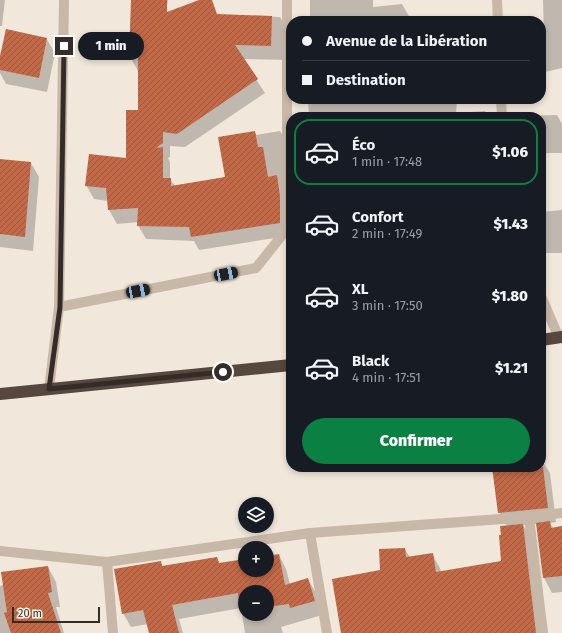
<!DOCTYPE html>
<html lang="fr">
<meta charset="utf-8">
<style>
:root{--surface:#171b24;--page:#20242c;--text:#f1f3f6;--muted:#9ea1a6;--line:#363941;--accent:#0b8043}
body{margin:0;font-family:"Fira Sans",sans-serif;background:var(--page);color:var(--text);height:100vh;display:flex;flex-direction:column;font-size:15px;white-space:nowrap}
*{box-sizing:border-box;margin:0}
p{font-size:13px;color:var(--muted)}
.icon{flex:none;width:22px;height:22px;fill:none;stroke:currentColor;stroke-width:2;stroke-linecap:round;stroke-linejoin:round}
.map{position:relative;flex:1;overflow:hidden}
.side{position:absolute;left:286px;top:112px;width:260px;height:360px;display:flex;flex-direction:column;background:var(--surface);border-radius:16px;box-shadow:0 2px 6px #0003}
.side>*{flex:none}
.banner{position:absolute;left:286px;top:16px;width:260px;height:88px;border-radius:16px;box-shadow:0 2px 6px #0003;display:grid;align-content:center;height:88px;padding:0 16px;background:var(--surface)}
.fabs{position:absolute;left:238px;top:497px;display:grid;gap:8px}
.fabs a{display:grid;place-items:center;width:36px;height:36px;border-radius:50%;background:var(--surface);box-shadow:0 2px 6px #0003;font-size:20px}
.scale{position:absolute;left:12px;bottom:10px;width:88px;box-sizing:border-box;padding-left:4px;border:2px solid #352c28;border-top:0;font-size:11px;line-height:14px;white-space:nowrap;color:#352c28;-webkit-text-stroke:3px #f9f1e7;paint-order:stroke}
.end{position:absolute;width:18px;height:18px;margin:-9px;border:5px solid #352c28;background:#fff;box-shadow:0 0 0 2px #fff}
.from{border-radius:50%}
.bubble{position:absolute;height:28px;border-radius:14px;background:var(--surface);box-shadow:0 2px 6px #0003;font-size:13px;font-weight:800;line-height:28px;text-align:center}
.car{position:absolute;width:12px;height:24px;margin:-12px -6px;border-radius:5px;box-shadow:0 0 3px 1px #0007;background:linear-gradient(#222 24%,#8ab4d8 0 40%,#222 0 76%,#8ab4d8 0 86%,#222 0)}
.banner b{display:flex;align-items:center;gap:14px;height:38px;font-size:15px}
.banner b+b{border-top:1px solid var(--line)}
.banner i{width:10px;height:10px;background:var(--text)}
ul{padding:7px 0 0;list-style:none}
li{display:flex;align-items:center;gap:12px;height:66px;margin:0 8px 6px;padding:0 8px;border:2px solid transparent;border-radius:16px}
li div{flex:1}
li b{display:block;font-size:15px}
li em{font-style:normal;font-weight:800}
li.current{border-color:var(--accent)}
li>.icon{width:36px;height:36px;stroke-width:1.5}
.action{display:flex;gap:8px;margin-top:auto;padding:8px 16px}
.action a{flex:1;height:46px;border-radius:24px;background:var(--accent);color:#fff;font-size:16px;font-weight:800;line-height:46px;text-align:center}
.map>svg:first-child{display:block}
.shadow{fill:#0003;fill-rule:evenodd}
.building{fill:url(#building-hatch)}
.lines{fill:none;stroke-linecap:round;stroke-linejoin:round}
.street{stroke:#c8b8a8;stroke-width:10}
.highway{stroke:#56473f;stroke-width:12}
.route{stroke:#352c28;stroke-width:5}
</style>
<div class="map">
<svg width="562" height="633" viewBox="0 0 562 633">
<defs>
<pattern id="building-hatch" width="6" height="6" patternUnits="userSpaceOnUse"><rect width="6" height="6" fill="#c26948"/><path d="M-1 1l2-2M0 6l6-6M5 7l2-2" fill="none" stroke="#9e573c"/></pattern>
</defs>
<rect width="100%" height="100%" fill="#f1e7db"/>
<!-- shadow -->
<g class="shadow">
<polygon points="0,0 5,0 2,26 0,26"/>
<polygon points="132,0 168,0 167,6 164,13 280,17 288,31 288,60 243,59 265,93 185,147 170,146 170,157 168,158 170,162 170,179 175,186 227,178 255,132 256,135 280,131 288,145 288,236 199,250 194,241 146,239 138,225 139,222 117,224 109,210 108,201 94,199 86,185 127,159 139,111 139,71 138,71 130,57"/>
<polygon points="310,0 373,0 373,7 402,4 410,18 411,21 294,21 294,18 310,18"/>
<polygon points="543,0 562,0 562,68 541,73 541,37 544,36"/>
<polygon points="46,38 55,53 47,92 6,84 0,73 0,61"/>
<polygon points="308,99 455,99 457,101 456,113 485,111 488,117 309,117"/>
<polygon points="557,115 562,124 562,153 541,153 541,117 509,117 509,116"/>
<polygon points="0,160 31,163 39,177 33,251 0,247"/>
<polygon points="562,210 562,253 542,253 541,251 541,212"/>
<polygon points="541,459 550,473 556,522 550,523 553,528 562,527 562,592 552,593 544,578 537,524 523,525 531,539 542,633 378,633 381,571 405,549 410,558 432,554 440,568 441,572 502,562 502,536 507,526 499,512 493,467 541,467"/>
<path d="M 279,555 L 286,569 L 290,584 L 308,579 L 316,593 L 322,615 L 281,627 L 283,633 L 245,633 L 241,608 L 179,619 L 183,633 L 150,633 L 148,624 L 131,627 L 123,613 L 160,562 L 163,567 L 217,558 L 220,564 L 245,560 L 245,570 L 267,570 L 267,557 ZM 245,592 L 267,592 L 267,614 L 245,614 Z"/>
<polygon points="48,567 56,582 60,607 56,607 64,633 0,633 0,586"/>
</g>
<!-- building -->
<g class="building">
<polygon points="131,0 167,0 167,12 199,0 212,0 217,14 272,16 271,46 235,45 258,79 177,134 163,132 163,143 156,148 163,147 163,178 171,178 171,186 225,177 218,137 255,131 258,147 263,147 268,177 277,175 280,196 280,223 191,237 189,227 137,226 138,208 108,210 106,188 85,186 89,154 126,158 126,110 138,110 138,58 129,58"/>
<polygon points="6,29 47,38 39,78 0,70 0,56"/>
<polygon points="0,159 31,162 25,237 0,234"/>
<polygon points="492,467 543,467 548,508 498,513"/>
<polygon points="550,521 551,528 562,526 562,576 543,578 536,523"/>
<polygon points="523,524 536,633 341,633 332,579 380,570 379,549 405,548 406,557 433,553 436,572 501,561 499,535 501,535 500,526"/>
<polygon points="279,554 285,585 308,578 315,601 290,608 289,604 267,607 267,592 245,592 245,610 240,611 238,593 172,605 179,633 149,633 143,610 122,614 114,569 161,561 162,566 217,557 219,563 245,559 245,570 267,570 267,556"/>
<polygon points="48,566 52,592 48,593 61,633 11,633 4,613 7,612 1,572"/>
</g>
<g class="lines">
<!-- street -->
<g class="street">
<polyline points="497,0 498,21"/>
<polyline points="501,99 502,117"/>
<polyline points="541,296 559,338"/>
<polyline points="59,307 256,268 287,229 287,0"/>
<polyline points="49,389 59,307 64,0"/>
<polyline points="529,517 543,633"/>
<polyline points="310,533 327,633"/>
<polyline points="0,551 107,562 310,533 529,517 562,513"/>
<polyline points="107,562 113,633"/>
</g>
<!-- highway -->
<g class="highway">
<polyline points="541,340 562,337"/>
<polyline points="0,394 291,365"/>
</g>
</g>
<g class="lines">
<!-- route -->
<polyline class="route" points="64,46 60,307 49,389 223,372"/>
</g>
</svg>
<div class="fabs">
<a><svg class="icon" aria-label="layers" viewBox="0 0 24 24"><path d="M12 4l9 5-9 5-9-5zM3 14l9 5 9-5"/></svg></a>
<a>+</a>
<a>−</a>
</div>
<div class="scale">20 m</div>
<i class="end from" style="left:223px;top:372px"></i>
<i class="end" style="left:64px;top:46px"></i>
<div class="bubble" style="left:78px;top:32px;width:66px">1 min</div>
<i class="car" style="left:226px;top:274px;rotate:79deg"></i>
<i class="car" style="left:138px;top:291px;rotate:79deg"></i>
<div class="banner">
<b><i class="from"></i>Avenue de la Libération</b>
<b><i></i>Destination</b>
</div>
<section class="side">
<ul>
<li class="current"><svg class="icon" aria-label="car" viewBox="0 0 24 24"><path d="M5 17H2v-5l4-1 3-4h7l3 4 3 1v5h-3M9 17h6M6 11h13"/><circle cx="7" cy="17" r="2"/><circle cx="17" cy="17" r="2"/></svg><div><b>Éco</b><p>1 min · 17:48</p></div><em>$1.06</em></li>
<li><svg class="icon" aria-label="car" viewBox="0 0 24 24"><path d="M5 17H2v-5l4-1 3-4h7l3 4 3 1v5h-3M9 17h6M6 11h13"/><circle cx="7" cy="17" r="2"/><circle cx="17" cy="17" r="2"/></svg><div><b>Confort</b><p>2 min · 17:49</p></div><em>$1.43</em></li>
<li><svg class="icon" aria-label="car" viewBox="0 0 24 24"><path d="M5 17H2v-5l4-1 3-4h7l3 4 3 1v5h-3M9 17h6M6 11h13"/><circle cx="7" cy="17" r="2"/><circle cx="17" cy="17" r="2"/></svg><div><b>XL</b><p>3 min · 17:50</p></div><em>$1.80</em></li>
<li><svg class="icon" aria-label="car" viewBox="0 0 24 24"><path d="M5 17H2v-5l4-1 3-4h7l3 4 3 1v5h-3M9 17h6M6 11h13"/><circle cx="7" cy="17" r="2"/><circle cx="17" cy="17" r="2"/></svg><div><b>Black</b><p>4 min · 17:51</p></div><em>$1.21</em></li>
</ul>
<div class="action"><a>Confirmer</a></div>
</section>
</div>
